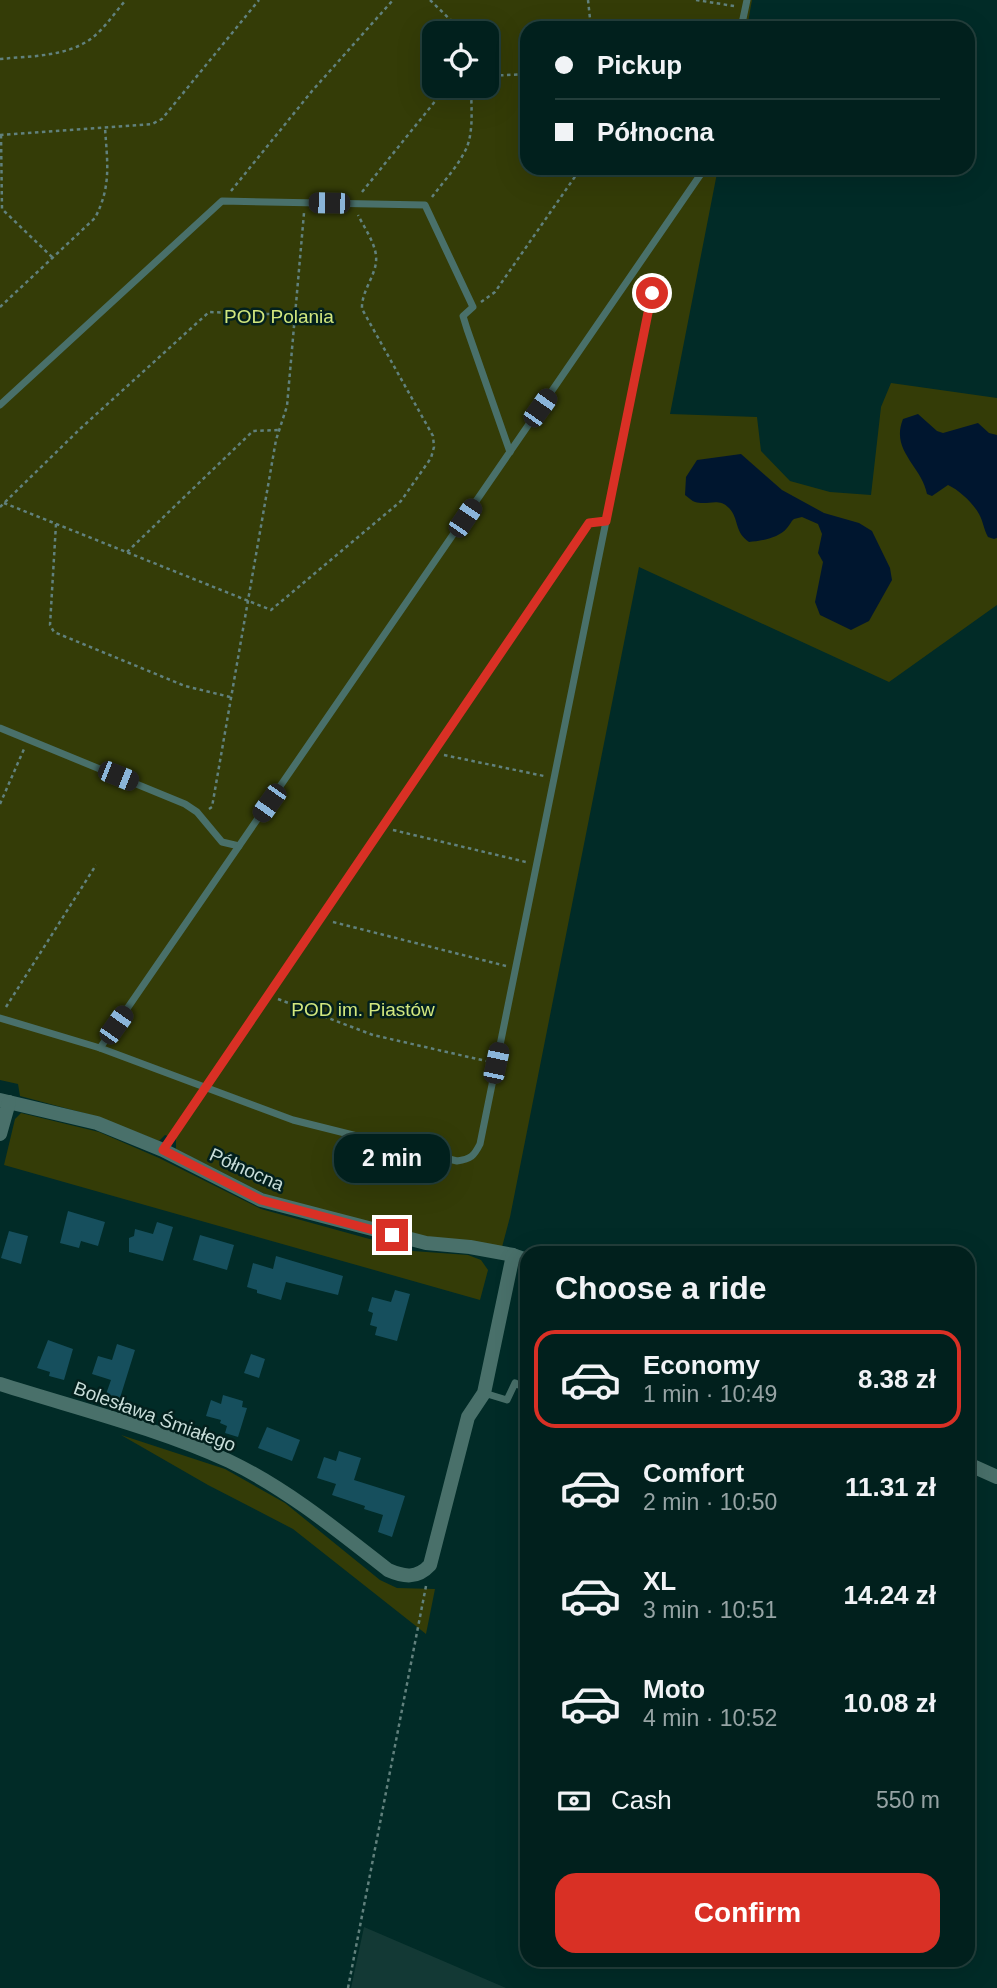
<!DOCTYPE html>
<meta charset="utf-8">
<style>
:root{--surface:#01201d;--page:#0b2826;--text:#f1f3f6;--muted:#96a3a4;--line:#233e3b;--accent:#d93025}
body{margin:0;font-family:Helvetica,sans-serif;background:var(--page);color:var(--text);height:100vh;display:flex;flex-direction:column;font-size:26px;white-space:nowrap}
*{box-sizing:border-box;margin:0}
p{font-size:23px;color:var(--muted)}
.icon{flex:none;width:38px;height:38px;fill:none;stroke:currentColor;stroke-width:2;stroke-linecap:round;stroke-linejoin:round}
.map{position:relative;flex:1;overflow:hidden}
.panel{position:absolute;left:520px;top:1246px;width:455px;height:721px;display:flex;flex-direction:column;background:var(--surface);border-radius:21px;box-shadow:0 7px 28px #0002,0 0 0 2px var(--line)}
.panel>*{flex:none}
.top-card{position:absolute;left:520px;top:21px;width:455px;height:154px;border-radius:21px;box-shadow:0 7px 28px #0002,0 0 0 2px var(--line);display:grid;align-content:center;height:154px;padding:0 35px;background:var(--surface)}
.controls{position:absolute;left:422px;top:21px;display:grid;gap:14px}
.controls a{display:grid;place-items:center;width:77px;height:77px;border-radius:14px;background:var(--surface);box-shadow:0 7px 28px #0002,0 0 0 2px var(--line);font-size:35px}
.end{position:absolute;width:32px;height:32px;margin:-16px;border:9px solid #d93025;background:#fff;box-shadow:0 0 0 4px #fff}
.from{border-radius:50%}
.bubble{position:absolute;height:49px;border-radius:21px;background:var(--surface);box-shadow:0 7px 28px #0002,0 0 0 2px var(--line);font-size:23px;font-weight:700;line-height:49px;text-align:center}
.car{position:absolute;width:21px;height:42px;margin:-21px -10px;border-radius:9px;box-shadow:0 0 5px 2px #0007;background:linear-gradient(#222 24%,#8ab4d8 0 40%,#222 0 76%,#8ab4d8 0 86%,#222 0)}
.top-card b{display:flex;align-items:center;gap:24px;height:66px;font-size:26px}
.top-card b+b{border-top:2px solid var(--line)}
.top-card i{width:18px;height:18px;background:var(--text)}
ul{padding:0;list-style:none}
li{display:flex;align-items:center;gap:21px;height:98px;margin:0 14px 10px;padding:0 21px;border:4px solid transparent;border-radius:21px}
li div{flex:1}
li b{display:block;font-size:26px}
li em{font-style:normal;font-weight:700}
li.active{border-color:var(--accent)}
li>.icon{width:63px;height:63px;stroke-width:1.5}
h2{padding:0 35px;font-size:32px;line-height:84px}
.pay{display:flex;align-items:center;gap:18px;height:77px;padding:0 35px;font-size:26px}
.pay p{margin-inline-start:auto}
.cta{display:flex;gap:14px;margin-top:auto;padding:14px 35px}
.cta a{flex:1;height:80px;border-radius:21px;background:var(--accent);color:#fff;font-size:28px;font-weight:700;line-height:80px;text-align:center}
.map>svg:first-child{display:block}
.built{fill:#133935}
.green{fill:#343c07;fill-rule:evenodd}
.water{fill:#00162f}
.building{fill:#164f5d}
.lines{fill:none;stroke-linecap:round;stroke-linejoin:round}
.path{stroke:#61817d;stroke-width:2.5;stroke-dasharray:3.5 3.5;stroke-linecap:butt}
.lane{stroke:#49706a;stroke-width:7}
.street{stroke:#49706a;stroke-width:14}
.route{stroke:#d93025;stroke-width:9}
.labels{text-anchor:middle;stroke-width:5;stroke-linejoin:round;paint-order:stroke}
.park-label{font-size:19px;fill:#d2e77e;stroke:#03201d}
.street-label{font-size:19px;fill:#c8ddd9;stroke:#03201d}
</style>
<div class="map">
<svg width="997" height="1988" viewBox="0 0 997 1988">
<rect width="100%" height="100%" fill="#012b27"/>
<!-- built -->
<polygon class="built" points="364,1927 506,1988 351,1988"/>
<!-- green -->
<g class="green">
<path d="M 0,0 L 752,0 L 747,28 L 527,28 L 527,168 L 718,168 L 670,414 L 757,417 L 761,451 L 790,481 L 830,492 L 871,495 L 881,407 L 891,383 L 997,398 L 997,605 L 889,682 L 639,567 L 510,1217 L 502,1247 L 419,1236 L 267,1195 L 176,1149 L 176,1139 L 165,1135 L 159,1141 L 95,1116 L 20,1096 L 18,1084 L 0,1080 ZM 434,33 L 486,33 L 486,86 L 434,86 Z"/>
<polygon points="21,1113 99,1132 159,1158 261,1209 413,1251 468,1255 481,1260 488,1270 480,1300 4,1165 15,1119"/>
<polygon points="121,1435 225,1469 285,1503 380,1580 397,1588 435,1589 426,1634 293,1529 208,1485"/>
</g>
<!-- water -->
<g class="water">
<path d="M 918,414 L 937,431 L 943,433 L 978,423 L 989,433 L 997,435 L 997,538 L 994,539 L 988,537 C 984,530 983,521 979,514 C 973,503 959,490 948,485 L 932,496 L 927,494 C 922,466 890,451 903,419 Z"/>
<path d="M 741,454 L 782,490 L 824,513 L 859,523 L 872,531 L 890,568 L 892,580 L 869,621 L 851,630 L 820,615 L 815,602 L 823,562 L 818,553 L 822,534 L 818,524 L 802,517 L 794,519 C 791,521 790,525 787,528 C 779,538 761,541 749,542 C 734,532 739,518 729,508 C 718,497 708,506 695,502 C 692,501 689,498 685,495 L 686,477 L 697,460 Z"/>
</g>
<!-- building -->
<g class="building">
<polygon points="68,1211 105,1222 98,1246 81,1241 79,1248 60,1243"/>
<polygon points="157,1222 173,1227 163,1261 129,1252 129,1238 134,1236 135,1229 153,1234"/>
<polygon points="9,1231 28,1236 21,1264 1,1258"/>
<polygon points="200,1235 234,1245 227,1270 193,1260"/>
<polygon points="276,1256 343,1276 338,1295 286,1282 281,1300 257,1293 257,1290 247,1287 253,1263 273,1269"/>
<polygon points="395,1290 410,1294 397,1341 375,1335 377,1327 370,1325 373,1313 368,1311 372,1297 391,1302"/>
<polygon points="48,1340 73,1349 64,1380 49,1376 50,1372 37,1368"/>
<polygon points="117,1344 135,1350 120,1398 106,1394 111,1380 92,1374 98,1356 112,1360"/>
<polygon points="251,1354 265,1359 259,1378 244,1373"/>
<polygon points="223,1395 243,1401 242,1407 247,1408 238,1437 225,1433 227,1426 220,1423 221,1420 206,1416 211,1400 221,1404"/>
<polygon points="267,1427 300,1440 292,1461 258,1448"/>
<polygon points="339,1451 361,1458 354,1480 405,1496 392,1537 378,1532 383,1515 364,1509 365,1506 332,1495 336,1484 317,1478 324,1457 336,1461"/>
</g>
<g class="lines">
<!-- path -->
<g class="path">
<polyline points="430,0 464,33"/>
<polyline points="588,0 591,28"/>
<polyline points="696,0 734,6"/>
<path d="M 0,59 C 30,56 67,57 92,38 C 105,28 115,12 126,0"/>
<polyline points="486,76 527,74"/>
<polyline points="0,135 152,124 162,119 259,0"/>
<polyline points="1,135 2,209 52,257"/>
<polyline points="231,191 312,91 393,0"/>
<polyline points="362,192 441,94 451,86"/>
<path d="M 432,197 C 444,181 459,165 467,147 C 474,128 471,105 471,86"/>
<polyline points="481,302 495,292 581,168"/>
<path d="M 0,307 L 95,218 C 112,185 107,162 105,127"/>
<path d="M 4,503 L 271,610 L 401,501 L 431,458 L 434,447 L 433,436 L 362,309 C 361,290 378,274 376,256 C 375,243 364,227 358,215"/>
<polyline points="0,507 81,428 209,312 295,315"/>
<polyline points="56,524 50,625 54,632 185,686 230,697"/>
<polyline points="127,552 253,431 278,430"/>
<polyline points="444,755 544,776"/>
<polyline points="0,804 24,749"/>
<polyline points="209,809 212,807 276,440 287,406 304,213"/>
<polyline points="393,830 526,862"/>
<polyline points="333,922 506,966"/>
<polyline points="278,999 373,1035 486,1061"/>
<polyline points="6,1007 96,865"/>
<polyline points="348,1988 426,1586"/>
</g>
<!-- lane -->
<g class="lane">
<polyline points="741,28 747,0"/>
<polyline points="0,405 222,201 425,205 473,307 463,316 467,329 510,452"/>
<polyline points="0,728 185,804 197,812 222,842 239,846 705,168"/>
<polyline points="0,1018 100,1048 239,846"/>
<path d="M 100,1048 L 293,1120 L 457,1161 C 471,1159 474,1156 480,1144 L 652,294 L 641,287"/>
<polyline points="163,1150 589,523 606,521"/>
<polyline points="484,1393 507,1400 515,1383 527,1389"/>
</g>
<!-- street -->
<g class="street">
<polyline points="0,1100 97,1123 163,1150 261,1200 426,1243 470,1247 513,1255 527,1260"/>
<polyline points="0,1134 9,1102"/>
<path d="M 0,1384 C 75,1408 157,1428 229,1461 C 287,1489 337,1530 388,1570 C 404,1577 417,1579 430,1565 L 468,1417 L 484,1393 L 513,1255"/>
<polyline points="968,1464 997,1477"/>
</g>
</g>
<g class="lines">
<!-- route -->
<polyline class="route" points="392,1235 261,1200 163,1150 589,523 606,521 652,293"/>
</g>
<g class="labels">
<!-- park labels -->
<g class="park-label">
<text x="279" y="323">POD Polania</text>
<text x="363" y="1016">POD im. Piastów</text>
</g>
<!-- street labels -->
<g class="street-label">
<text transform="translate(247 1169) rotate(24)" y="7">Północna</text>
<text transform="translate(155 1416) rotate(20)" y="7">Bolesława Śmiałego</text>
</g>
</g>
</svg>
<div class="controls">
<a><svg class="icon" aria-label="locate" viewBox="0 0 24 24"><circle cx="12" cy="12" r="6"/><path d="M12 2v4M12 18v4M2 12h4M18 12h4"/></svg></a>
</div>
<i class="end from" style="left:652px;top:293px"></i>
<i class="end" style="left:392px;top:1235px"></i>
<div class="bubble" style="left:334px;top:1134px;width:116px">2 min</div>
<i class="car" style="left:329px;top:203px;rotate:271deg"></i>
<i class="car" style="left:540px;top:408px;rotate:35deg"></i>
<i class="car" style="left:465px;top:518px;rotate:34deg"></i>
<i class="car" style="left:118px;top:776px;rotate:112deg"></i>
<i class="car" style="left:269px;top:803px;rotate:215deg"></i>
<i class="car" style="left:116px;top:1025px;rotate:35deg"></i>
<i class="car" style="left:496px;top:1063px;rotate:12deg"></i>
<div class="top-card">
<b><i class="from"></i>Pickup</b>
<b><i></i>Północna</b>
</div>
<section class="panel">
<h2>Choose a ride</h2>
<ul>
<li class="active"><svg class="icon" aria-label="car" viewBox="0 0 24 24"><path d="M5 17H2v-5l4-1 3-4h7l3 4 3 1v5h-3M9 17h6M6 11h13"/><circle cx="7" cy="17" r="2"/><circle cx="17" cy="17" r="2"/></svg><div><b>Economy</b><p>1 min · 10:49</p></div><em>8.38 zł</em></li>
<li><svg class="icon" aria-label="car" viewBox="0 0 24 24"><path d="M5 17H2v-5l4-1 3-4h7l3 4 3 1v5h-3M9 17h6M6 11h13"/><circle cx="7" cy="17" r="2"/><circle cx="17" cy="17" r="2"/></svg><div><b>Comfort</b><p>2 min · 10:50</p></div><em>11.31 zł</em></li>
<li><svg class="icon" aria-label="car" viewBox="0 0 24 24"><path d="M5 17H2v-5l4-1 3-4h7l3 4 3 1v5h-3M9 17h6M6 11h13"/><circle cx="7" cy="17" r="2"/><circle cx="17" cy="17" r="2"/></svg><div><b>XL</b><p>3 min · 10:51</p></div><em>14.24 zł</em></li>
<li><svg class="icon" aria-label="car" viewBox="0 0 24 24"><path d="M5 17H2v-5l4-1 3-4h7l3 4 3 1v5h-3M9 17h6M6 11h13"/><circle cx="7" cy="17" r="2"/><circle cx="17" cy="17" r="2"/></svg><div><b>Moto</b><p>4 min · 10:52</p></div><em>10.08 zł</em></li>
</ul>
<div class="pay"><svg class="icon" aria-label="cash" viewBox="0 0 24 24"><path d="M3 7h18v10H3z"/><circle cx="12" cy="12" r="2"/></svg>Cash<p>550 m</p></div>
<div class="cta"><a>Confirm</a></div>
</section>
</div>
